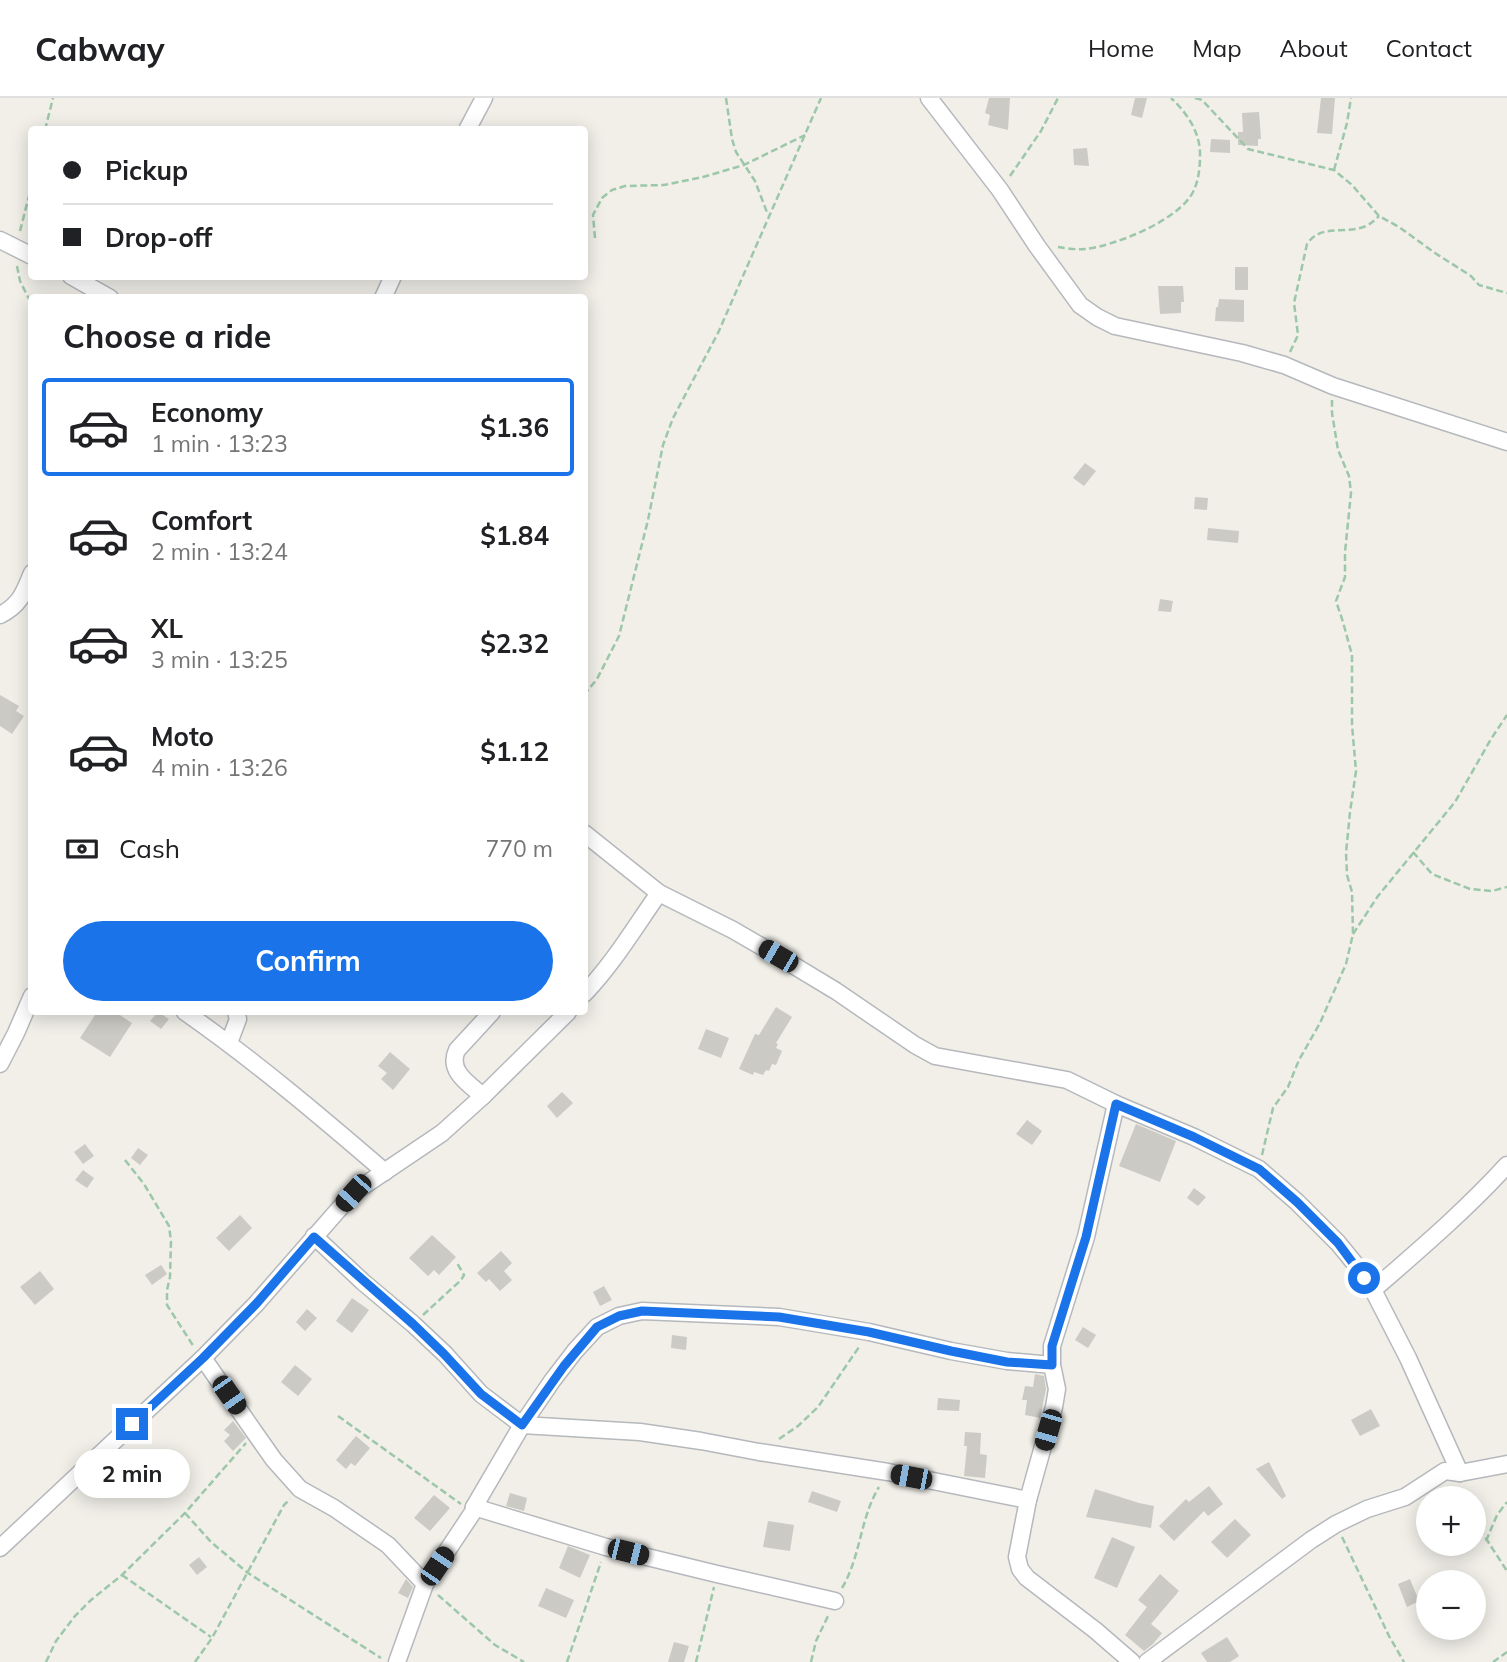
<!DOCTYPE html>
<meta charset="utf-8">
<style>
:root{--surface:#fff;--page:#f6f6f6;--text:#202124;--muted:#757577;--line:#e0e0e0;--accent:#1a73e8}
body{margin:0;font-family:Mulish,sans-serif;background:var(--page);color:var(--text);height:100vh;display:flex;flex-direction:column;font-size:26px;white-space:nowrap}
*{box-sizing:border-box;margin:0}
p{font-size:23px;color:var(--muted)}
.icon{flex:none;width:38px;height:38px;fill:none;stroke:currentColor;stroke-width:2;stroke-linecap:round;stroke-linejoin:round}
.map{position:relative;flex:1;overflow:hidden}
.details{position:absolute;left:28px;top:196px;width:560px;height:721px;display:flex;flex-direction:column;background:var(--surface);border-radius:7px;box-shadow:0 4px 18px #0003}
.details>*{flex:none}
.banner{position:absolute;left:28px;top:28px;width:560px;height:154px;border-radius:7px;box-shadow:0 4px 18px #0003;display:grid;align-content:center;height:154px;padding:0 35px;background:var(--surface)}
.controls{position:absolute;left:1416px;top:1388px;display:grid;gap:14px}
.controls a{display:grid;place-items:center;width:70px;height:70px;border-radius:50%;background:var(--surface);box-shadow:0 4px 18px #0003;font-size:35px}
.end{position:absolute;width:32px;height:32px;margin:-16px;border:9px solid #1a73e8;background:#fff;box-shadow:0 0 0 4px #fff}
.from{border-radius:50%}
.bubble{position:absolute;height:49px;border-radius:24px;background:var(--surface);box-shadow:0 4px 18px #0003;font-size:23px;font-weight:700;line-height:49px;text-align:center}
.car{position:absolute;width:21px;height:42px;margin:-21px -10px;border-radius:9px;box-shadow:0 0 5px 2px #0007;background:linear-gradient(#222 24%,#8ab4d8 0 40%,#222 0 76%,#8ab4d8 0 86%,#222 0)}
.banner b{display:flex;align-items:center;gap:24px;height:66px;font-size:26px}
.banner b+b{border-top:2px solid var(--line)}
.banner i{width:18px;height:18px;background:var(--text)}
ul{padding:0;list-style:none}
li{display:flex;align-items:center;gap:21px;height:98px;margin:0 14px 10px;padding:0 21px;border:4px solid transparent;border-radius:7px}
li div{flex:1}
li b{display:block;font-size:26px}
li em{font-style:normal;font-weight:700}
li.active{border-color:var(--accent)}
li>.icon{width:63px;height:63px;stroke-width:1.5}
h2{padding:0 35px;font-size:32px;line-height:84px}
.pay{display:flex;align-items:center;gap:18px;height:77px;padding:0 35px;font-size:26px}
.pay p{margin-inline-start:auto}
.cta{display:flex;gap:14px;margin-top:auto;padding:14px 35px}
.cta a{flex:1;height:80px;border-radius:42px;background:var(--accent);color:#fff;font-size:28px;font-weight:700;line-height:80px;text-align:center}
header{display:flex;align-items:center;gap:42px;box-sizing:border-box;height:98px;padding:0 35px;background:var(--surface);border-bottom:2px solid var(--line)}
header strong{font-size:33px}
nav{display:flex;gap:38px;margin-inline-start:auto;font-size:24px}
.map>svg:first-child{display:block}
.building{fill:#cccac5}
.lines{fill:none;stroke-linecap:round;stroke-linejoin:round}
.minor-casing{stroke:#b5b8bc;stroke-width:19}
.path{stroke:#9cc7a9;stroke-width:2.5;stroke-dasharray:7 3.5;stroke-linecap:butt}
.minor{stroke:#fff;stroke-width:16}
.route{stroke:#1a73e8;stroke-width:9}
</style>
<header>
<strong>Cabway</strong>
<nav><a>Home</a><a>Map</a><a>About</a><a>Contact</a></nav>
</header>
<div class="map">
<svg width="1507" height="1564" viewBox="0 0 1507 1564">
<rect width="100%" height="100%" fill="#f1efe8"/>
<!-- building -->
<g class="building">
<polygon points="989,0 1010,0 1008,32 988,27 990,17 985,15"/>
<polygon points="1135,0 1147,0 1142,20 1131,17"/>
<polygon points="1321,0 1335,0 1332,36 1317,35"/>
<polygon points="1259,14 1261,41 1258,41 1258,48 1238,47 1238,34 1243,34 1242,15"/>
<polygon points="1211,41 1230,42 1230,55 1210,54"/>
<polygon points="1087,50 1089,68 1074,67 1073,51"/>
<rect x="1235" y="169" width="13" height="23"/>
<polygon points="1158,188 1183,188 1184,204 1181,204 1181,215 1160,216"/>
<polygon points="1219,201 1244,202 1244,224 1215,223 1216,209 1218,209"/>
<polygon points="1085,365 1096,373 1084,388 1073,380"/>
<polygon points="1195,399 1208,400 1207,412 1194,411"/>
<polygon points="1208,430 1239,433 1238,445 1207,442"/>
<polygon points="1160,501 1173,503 1171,514 1158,513"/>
<polygon points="0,597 19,608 16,613 24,618 12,636 0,628"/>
<polygon points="776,909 792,919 776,945 778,946 776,950 782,953 776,967 772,966 769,973 766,972 763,977 754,974 753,977 739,971 755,936 759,937"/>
<polygon points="97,914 115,914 132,925 110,959 80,940"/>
<polygon points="158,914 169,921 161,931 150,923"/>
<polygon points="706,931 729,940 721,960 698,951"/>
<polygon points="390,954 410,971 393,992 381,981 387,975 378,968"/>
<polygon points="562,994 573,1005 557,1020 547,1008"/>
<polygon points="1027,1022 1042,1033 1032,1047 1016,1036"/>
<polygon points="1136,1026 1176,1043 1160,1084 1119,1068"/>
<polygon points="85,1046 94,1058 83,1066 74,1054"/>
<polygon points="138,1050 148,1057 140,1067 131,1060"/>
<polygon points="83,1072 94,1080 87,1090 75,1082"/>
<polygon points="1194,1090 1206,1099 1198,1108 1187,1100"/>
<polygon points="240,1117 252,1130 229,1153 216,1140"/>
<polygon points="432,1137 456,1159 439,1177 434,1172 428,1178 409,1160"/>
<polygon points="501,1153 512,1165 504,1173 512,1182 500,1193 489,1181 486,1184 477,1175"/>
<polygon points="161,1167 167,1176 152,1187 145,1177"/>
<polygon points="40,1173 54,1191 35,1207 20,1189"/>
<polygon points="604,1188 612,1202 600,1208 593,1194"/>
<polygon points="352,1200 369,1212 352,1235 336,1223"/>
<polygon points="307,1211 317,1220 305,1233 296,1224"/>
<polygon points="1083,1229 1096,1237 1088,1250 1075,1242"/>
<polygon points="672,1237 687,1239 686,1252 671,1250"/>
<polygon points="295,1267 312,1281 298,1298 281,1284"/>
<polygon points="1035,1276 1044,1278 1046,1291 1040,1320 1025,1317 1027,1302 1022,1302 1025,1288 1033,1289"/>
<polygon points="938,1300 960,1302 959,1313 937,1312"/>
<polygon points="1371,1311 1380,1328 1360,1338 1351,1322"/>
<polygon points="233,1323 246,1340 233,1353 224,1343 230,1337 224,1332"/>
<polygon points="965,1334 981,1335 980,1356 987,1357 985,1380 964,1378 967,1348 964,1348"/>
<polygon points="356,1338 370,1350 355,1368 351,1365 346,1371 336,1362"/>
<polygon points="1269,1364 1286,1398 1282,1401 1256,1371"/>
<polygon points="1209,1388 1223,1406 1208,1418 1204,1413 1174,1443 1159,1428 1186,1401 1189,1404"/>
<polygon points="1095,1391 1139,1405 1154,1408 1151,1430 1086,1419"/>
<polygon points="812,1393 841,1403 837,1414 808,1404"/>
<polygon points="510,1395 527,1400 524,1413 506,1408"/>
<polygon points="434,1397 450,1410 430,1433 414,1420"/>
<polygon points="1235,1421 1251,1437 1227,1460 1211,1444"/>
<polygon points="768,1423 794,1427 790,1453 763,1449"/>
<polygon points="1112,1439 1135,1449 1117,1490 1094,1480"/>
<polygon points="568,1448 590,1457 580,1480 559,1470"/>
<polygon points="199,1459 207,1469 197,1477 189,1467"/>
<polygon points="1160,1476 1179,1493 1151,1526 1162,1535 1153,1546 1144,1553 1125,1537 1147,1509 1138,1502"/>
<polygon points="406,1481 413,1489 408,1500 398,1495"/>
<polygon points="1410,1481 1419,1503 1407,1509 1398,1486"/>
<polygon points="546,1490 574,1502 566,1520 538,1508"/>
<polygon points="1227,1539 1239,1558 1230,1564 1207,1564 1201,1555"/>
<polygon points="674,1544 689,1548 684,1564 668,1564"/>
</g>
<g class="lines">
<!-- minor casing -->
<g class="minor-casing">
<g id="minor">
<polyline points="929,0 1000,92 1037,148 1080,207 1097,219 1115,228 1242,255 1284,267 1333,288 1507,344"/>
<polyline points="467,32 484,0"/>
<polyline points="0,142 32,158"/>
<polyline points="71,178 110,200"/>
<polyline points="383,200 393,178"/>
<path d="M 0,517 C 20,507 24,495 32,475"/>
<polyline points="584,735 659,795 733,832 778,858 836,893 915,947 935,958 1067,982 1116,1006 1194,1039 1259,1071 1297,1104 1338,1145 1356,1167 1373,1192 1408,1260 1460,1375"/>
<path d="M 584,896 C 613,866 635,829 659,795"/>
<path d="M 185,914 C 255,963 320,1018 385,1074"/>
<polyline points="229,945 238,921 236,914"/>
<polyline points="0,966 16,935 32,898"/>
<path d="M 483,998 C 469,986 447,973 457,952 L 492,914"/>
<polyline points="1116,1006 1086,1139 1052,1248 1052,1267 1057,1291 1054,1309 1028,1402 1017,1459 1020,1471 1027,1480 1095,1532 1132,1564"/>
<polyline points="314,1138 363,1184 413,1226 445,1256 481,1296 522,1327 640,1334 701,1343 759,1354 888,1374 1028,1402"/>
<path d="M 1373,1192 C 1419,1152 1465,1113 1507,1067"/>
<polyline points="203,1260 255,1335 274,1362 300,1391 334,1410 388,1447 425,1486"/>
<polyline points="474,1409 606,1449 717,1476 835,1503"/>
<polyline points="0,1450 203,1260 256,1206 353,1095 442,1035 483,998 568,914"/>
<polyline points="397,1564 425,1486 473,1414 474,1409 522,1327 552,1283 575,1253 597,1229 619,1218 642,1213 779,1219 869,1234 951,1253 1007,1263 1052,1267"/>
<polyline points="1147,1564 1311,1442 1336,1426 1367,1411 1405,1399 1445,1373 1460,1375 1507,1366"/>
</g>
</g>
<!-- path -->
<g class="path">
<polyline points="726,0 732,41 736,54 755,83 768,117"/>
<polyline points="1195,0 1202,2 1248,51 1334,72 1352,87 1379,118 1399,129 1435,155 1471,178 1479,187 1507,195"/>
<polyline points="45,32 53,0"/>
<polyline points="1334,72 1347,25 1351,0"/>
<polyline points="1010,78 1041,33 1058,0"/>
<polyline points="20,133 32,86"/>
<polyline points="595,140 593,117 602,100 612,92 625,88 664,87 703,79 744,67 805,37"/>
<path d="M 1058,149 C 1066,150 1076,152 1085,151 C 1115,148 1179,122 1193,94 C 1199,82 1200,69 1200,56 C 1200,34 1187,15 1171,0"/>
<polyline points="17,168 20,183 32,207"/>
<path d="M 1290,254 L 1298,237 L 1294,205 L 1307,146 C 1320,127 1340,135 1360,130 C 1368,128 1373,124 1379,118"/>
<polyline points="584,597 597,581 619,538 648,422 663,347 673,320 718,235 821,0"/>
<polyline points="1413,754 1432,776 1470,791 1492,793 1507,789"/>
<polyline points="1353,836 1378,798 1455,704 1491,641 1507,617"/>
<polyline points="1262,1057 1273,1010 1288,989 1299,962 1320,925 1346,866 1353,836 1352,794 1347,777 1346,755 1350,714 1356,673 1352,627 1352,557 1343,524 1336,503 1345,479 1345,454 1351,395 1349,378 1338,352 1332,315 1332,302"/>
<polyline points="125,1062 144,1086 169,1128 171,1143 170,1179 167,1192 167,1207 194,1249"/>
<polyline points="423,1217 461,1182 464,1177 457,1165"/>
<polyline points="338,1318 461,1406"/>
<polyline points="779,1341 798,1328 818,1309 859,1249"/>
<polyline points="1455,1391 1461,1400"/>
<polyline points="185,1415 211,1444 248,1475 381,1560"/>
<polyline points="1474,1422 1507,1473"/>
<polyline points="1342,1439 1389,1538 1404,1564"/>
<polyline points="1486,1443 1497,1417 1507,1404"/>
<polyline points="122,1477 211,1539"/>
<path d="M 842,1490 C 861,1458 860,1420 879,1389"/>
<polyline points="438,1497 495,1547 524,1564"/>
<polyline points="46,1564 56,1543 75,1518 91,1502 122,1477 185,1415 246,1345"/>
<polyline points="195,1564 212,1540 284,1407 290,1401"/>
<polyline points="567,1564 601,1464"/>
<polyline points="696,1564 714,1489"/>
<polyline points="811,1564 816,1543 828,1518"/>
<polyline points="1493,1564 1507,1554"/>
</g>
<!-- minor -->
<use href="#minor" class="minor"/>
</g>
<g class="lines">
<!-- route -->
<polyline class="route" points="132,1326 203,1260 256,1206 314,1139 413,1226 444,1256 481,1296 522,1327 564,1268 597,1229 619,1218 642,1213 779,1219 869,1234 951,1253 1007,1264 1052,1267 1052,1248 1086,1139 1116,1006 1194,1039 1259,1071 1297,1104 1338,1145 1364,1180"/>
</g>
</svg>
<div class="controls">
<a>+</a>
<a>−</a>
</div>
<i class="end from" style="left:1364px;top:1180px"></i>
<i class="end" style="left:132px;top:1326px"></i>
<div class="bubble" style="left:74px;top:1351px;width:116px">2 min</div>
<i class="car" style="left:778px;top:858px;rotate:300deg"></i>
<i class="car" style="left:353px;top:1095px;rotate:222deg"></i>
<i class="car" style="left:229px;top:1297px;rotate:145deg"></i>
<i class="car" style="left:1048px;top:1332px;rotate:196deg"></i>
<i class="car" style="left:911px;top:1379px;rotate:281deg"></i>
<i class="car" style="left:628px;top:1454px;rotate:104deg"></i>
<i class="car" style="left:437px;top:1468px;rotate:34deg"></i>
<div class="banner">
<b><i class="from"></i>Pickup</b>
<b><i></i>Drop-off</b>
</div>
<section class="details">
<h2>Choose a ride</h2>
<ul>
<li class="active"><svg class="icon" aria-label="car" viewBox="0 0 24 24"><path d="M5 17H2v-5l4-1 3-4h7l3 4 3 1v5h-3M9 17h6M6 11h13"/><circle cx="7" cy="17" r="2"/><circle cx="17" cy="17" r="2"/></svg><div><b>Economy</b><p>1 min · 13:23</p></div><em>$1.36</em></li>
<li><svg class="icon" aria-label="car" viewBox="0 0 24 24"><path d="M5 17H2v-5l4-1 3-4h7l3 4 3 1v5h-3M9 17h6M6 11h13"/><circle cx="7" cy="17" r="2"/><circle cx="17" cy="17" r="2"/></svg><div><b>Comfort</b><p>2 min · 13:24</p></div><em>$1.84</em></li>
<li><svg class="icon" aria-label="car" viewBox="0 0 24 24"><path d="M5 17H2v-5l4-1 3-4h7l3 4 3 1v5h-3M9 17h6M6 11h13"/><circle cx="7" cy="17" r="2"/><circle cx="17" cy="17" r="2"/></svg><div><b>XL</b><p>3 min · 13:25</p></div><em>$2.32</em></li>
<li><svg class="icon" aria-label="car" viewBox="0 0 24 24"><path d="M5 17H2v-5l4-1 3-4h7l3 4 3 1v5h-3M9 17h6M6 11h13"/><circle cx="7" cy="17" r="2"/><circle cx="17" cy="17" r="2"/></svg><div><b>Moto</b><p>4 min · 13:26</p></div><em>$1.12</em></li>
</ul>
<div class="pay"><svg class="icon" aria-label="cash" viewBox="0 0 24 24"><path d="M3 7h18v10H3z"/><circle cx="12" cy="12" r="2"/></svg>Cash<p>770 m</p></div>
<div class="cta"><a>Confirm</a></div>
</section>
</div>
